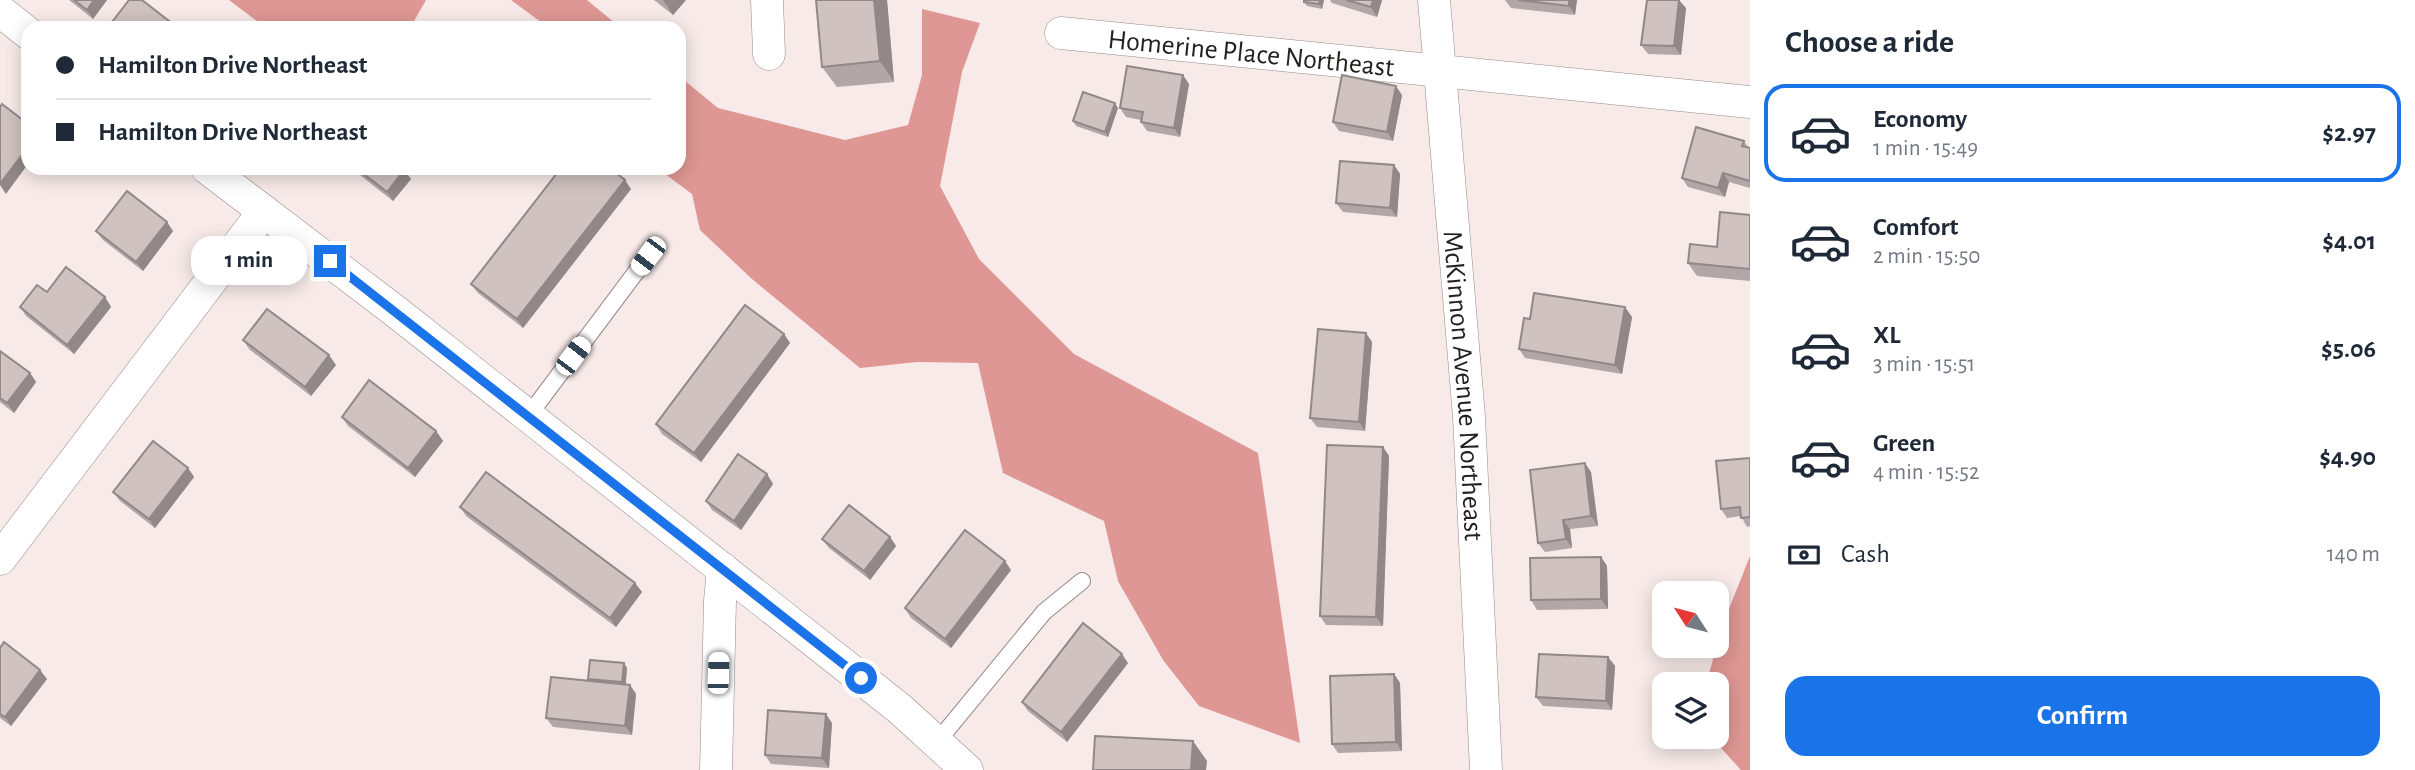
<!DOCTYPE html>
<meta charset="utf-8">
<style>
:root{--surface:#fff;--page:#f6f6f7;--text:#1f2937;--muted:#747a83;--line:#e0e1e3;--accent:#1a73e8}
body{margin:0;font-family:"Alegreya Sans",sans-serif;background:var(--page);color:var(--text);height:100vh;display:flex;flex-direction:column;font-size:26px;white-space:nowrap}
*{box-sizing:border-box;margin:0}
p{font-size:23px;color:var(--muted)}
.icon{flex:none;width:38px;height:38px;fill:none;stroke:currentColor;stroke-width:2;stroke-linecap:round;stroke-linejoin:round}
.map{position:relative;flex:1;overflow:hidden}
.side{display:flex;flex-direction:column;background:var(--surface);width:665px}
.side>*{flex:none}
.guide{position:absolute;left:21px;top:21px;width:665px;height:154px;border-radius:21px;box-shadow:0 4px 18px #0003;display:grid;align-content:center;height:154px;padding:0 35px;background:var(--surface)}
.needle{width:46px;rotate:306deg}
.controls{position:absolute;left:1652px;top:581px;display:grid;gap:14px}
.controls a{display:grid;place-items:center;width:77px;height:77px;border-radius:14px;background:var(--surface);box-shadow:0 4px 18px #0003;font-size:35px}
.end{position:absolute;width:32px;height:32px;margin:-16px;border:9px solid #1a73e8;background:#fff;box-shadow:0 0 0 4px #fff}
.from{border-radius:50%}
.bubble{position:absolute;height:49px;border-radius:21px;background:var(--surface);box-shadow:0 4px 18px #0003;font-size:23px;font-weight:700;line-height:49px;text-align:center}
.car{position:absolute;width:21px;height:42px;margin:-21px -10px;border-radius:9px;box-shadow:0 0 5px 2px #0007;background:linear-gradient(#fff 24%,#345 0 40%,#fff 0 76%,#345 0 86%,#fff 0)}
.guide b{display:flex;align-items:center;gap:24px;height:66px;font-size:26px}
.guide b+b{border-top:2px solid var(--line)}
.guide i{width:18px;height:18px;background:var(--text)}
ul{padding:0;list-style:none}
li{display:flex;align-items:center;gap:21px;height:98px;margin:0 14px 10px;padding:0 21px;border:4px solid transparent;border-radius:21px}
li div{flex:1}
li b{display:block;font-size:26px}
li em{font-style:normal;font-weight:700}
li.selected{border-color:var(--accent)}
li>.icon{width:63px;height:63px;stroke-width:1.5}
h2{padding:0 35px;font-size:32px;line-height:84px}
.pay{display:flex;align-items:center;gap:18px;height:77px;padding:0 35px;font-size:26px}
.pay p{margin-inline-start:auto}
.primary-button{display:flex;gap:14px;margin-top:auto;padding:14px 35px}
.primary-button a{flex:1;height:80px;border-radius:21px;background:var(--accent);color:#fff;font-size:28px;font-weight:700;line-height:80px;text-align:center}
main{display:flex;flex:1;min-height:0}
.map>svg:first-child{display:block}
.forest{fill:#de9794}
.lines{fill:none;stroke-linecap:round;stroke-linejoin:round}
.lane-casing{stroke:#968a89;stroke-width:18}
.street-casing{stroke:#968a89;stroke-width:33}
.lane{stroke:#fff;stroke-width:16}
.street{stroke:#fff;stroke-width:32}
.wall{fill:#b2a7a6}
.shaded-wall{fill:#918887}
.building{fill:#cfc2c1;stroke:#918887;stroke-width:2}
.route{stroke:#1a73e8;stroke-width:9}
.labels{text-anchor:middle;stroke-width:6;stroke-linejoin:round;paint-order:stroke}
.street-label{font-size:28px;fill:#252020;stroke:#fff}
</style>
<main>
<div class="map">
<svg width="1750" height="770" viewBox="0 0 1750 770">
<rect width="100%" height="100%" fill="#f7eae9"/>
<!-- forest -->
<g class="forest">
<polygon points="229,0 426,0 410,28 266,28"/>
<polygon points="511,0 587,0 621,28 549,28"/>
<polygon points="922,9 980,23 962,72 940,186 979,259 1074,354 1258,453 1300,743 1199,706 1163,660 1118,581 1104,521 1003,473 978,363 917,362 860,368 752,279 700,230 692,194 657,168 679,168 679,76 718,108 845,140 908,125 922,75"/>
<polygon points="1750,556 1750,770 1741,770 1711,737 1717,737 1717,684 1706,684 1723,624"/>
</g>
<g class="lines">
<!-- lane casing -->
<g class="lane-casing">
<g id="lane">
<polyline points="529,415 648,256"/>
<polyline points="937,742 1044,612 1082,581"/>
</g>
</g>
<!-- street casing -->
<g class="street-casing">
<g id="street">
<polyline points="767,0 769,54"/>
<path id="s1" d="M 1434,0 L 1469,417 L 1486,770"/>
<polyline points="0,11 28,33"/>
<path id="s2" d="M 1061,33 L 1750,102"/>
<polyline points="207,168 395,311 900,709 967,770"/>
<polyline points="0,559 264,211"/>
<polyline points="716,770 720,601 723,569"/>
</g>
</g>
<!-- lane -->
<use href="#lane" class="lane"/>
<!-- street -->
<use href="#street" class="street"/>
</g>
<!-- wall -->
<g class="wall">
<polygon points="69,0 107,0 93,19"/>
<polygon points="654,0 686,0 673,15"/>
<polygon points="816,0 887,0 894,82 837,87 822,67"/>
<polygon points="1304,0 1324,0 1322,9 1307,6 1304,2"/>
<polygon points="1330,0 1382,0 1377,17 1332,3"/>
<polygon points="1505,0 1577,0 1575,15 1511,8"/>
<polygon points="1686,8 1681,55 1648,54 1641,45"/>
<polygon points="1189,84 1180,137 1147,131 1141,122 1141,120 1126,117 1120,108"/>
<polygon points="1402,95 1393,141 1339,131 1333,122"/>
<polygon points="1118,108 1108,137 1076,126 1073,121"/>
<polygon points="1744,141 1748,147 1750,148 1750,188 1729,182 1725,197 1688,187 1682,178"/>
<polygon points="1394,165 1400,174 1397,217 1343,212 1336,203"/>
<polygon points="351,168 402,168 411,179 393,201"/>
<polygon points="631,189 523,328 478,293 471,284"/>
<polygon points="1750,215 1750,281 1697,276 1688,263 1717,247"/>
<polygon points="96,231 173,231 143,271 103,240"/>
<polygon points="105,297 111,307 74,354 26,316 20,307"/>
<polygon points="1632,317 1622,374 1525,358 1519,349 1530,319"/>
<polygon points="784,334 790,343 701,462 662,434 656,424"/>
<polygon points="243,340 336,365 311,396 250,350"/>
<polygon points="1372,342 1365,431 1317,427 1310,418"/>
<polygon points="0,351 30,373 36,382 14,413 0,402"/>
<polygon points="342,417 436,431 443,441 415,477 348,426"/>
<polygon points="1383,447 1389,456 1383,626 1326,625 1320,616"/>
<polygon points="1750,458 1750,526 1747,527 1741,516 1727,518 1721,509"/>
<polygon points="188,468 194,477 155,528 120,501 113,492"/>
<polygon points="1591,472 1598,526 1570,529 1572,548 1545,552 1538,543"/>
<polygon points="767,474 773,484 741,530 712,510 706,501"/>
<polygon points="460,507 635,583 642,592 616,627 466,516"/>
<polygon points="890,537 896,546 870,580 829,548 822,539"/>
<polygon points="1601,557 1607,566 1608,609 1537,610 1531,600"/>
<polygon points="1011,570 951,648 911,618 905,608"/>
<polygon points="0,648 47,679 11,726 0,718"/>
<polygon points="1608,657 1615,666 1612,710 1543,706 1536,697"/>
<polygon points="624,663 627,668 626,684 630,685 636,694 632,735 553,727 546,718 589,681 588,679"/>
<polygon points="1128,663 1067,742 1028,711 1022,702"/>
<polygon points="1394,674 1400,683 1402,751 1338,753 1332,744"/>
<polygon points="832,723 829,768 771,764 765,755"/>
</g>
<!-- shaded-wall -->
<g class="shaded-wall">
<polygon points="94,0 107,0 93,19 87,10"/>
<polygon points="663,0 686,0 673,15"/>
<polygon points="874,0 887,0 894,82 880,61"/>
<polygon points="1320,0 1324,0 1322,9 1319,4"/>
<polygon points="1373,0 1382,0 1377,17 1371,7"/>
<polygon points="1569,0 1577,0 1575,15 1569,6"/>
<polygon points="1679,0 1686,8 1681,55 1674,46"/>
<polygon points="1183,75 1189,84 1180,137 1174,128"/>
<polygon points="1396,86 1402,95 1393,141 1387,132"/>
<polygon points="1115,103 1118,108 1108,137 1105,132"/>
<polygon points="28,147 28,164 6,194 0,185 0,184"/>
<polygon points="1394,165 1400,174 1397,217 1390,208"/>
<polygon points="404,170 411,179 393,201 387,192"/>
<polygon points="1723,173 1729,182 1725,197 1718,188"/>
<polygon points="625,180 631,189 523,328 517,319"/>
<polygon points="167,222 173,231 143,271 136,262"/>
<polygon points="105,297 111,307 74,354 67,345"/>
<polygon points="1625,307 1632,317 1622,374 1615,365"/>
<polygon points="1366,333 1372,342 1365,431 1359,422"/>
<polygon points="784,334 790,343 701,462 694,453"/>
<polygon points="329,355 336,365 311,396 305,387"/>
<polygon points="30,373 36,382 14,413 7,403"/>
<polygon points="436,431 443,441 415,477 408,468"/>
<polygon points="1383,447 1389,456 1383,626 1376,617"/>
<polygon points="1585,463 1591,472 1598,526 1591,516"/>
<polygon points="188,468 194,477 155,528 149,519"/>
<polygon points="767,474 773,484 741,530 734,521"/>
<polygon points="1563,520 1570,529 1572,548 1566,539"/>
<polygon points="890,537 896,546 870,580 864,571"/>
<polygon points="1601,557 1607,566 1608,609 1601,599"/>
<polygon points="1005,561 1011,570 951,648 945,639"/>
<polygon points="635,583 642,592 616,627 610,618"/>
<polygon points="1122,654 1128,663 1067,742 1061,732"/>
<polygon points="1608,657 1615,666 1612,710 1606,701"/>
<polygon points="624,663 627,668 625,687 622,682"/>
<polygon points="40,670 47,679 11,726 5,717"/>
<polygon points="1394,674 1400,683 1402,751 1396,742"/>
<polygon points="630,685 636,694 632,735 625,726"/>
<polygon points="826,714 832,723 829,768 822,758"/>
<polygon points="1193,741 1207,761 1206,770 1191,770"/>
</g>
<!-- building -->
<g class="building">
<polygon points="74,0 94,0 87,10"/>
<polygon points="129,0 142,0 178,28 112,28 109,26"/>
<polygon points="816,0 874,0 880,61 822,67"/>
<polygon points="1304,0 1320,0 1319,4 1304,2"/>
<polygon points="1346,0 1373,0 1371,7"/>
<polygon points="1518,0 1569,0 1569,6"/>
<polygon points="1647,0 1679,0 1674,46 1641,45"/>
<polygon points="1127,66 1183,75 1174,128 1141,122 1143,112 1120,108"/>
<polygon points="1342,75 1396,86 1387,132 1333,122"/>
<polygon points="1083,92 1115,103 1105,132 1073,121"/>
<polygon points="2,104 28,124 28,147 0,184 0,107"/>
<polygon points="1696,127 1744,141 1742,146 1750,148 1750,181 1723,173 1718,188 1682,178"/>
<polygon points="1340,161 1394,165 1390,208 1336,203"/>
<polygon points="356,168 402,168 404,170 387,192"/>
<polygon points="561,168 610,168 625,180 517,319 471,284"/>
<polygon points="127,191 167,222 136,262 96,231"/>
<polygon points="1720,212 1750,215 1750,269 1688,263 1690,244 1717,247"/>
<polygon points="66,267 105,297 67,345 20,307 37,285 47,292"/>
<polygon points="1534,293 1625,307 1615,365 1519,349 1524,318 1530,319"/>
<polygon points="745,305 784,334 694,453 656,424"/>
<polygon points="267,309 329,355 305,387 243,340"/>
<polygon points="1318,329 1366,333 1359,422 1310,418"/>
<polygon points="0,351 30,373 7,403 0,398"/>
<polygon points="369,380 436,431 408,468 342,417"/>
<polygon points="153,441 188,468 149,519 113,492"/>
<polygon points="1327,445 1383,447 1376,617 1320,616"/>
<polygon points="738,454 767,474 734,521 706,501"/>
<polygon points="1750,458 1750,517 1741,518 1740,507 1721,509 1716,461"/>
<polygon points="1585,463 1591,516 1563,520 1566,539 1538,543 1530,470"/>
<polygon points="486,472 635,583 610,618 460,507"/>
<polygon points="849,505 890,537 864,571 822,539"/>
<polygon points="965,530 1005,561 945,639 905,608"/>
<polygon points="1601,557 1601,599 1531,600 1530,558"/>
<polygon points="1083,623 1122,654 1061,732 1022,702"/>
<polygon points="4,642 40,670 5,717 0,714 0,648"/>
<polygon points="1539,654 1608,657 1606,701 1536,697"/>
<polygon points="590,660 624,663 622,682 588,679"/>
<polygon points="1394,674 1396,742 1332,744 1330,676"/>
<polygon points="551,677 630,685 625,726 546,718"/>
<polygon points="768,710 826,714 822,758 765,755"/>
<polygon points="1095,736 1193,741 1191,770 1093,770"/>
</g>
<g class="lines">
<!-- route -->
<polyline class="route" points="330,261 861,678"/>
</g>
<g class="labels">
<!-- street labels -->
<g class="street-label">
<text dy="10" stroke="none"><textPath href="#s2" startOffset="191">Homerine Place Northeast</textPath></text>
<text dy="10" stroke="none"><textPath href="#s1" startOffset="387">McKinnon Avenue Northeast</textPath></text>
</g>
</g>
</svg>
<div class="controls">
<a><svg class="needle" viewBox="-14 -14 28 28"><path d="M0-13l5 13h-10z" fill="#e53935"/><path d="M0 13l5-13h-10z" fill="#747a83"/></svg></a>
<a><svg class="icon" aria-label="layers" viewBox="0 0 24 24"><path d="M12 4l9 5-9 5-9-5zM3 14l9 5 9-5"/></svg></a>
</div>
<i class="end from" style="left:861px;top:678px"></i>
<i class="end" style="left:330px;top:261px"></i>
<div class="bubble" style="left:191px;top:236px;width:116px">1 min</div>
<i class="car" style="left:648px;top:256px;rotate:217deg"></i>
<i class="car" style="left:573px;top:356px;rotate:37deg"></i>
<i class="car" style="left:718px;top:673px;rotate:2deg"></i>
<div class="guide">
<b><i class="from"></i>Hamilton Drive Northeast</b>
<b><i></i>Hamilton Drive Northeast</b>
</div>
</div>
<section class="side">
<h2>Choose a ride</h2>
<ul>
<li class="selected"><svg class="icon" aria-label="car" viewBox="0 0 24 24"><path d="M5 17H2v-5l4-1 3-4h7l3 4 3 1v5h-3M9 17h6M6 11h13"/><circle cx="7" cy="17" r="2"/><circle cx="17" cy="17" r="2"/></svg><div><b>Economy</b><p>1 min · 15:49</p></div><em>$2.97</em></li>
<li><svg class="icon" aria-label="car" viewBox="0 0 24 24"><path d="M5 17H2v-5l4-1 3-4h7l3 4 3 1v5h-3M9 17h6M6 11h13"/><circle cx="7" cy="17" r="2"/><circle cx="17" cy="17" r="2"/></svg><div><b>Comfort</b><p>2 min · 15:50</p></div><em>$4.01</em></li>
<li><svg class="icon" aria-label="car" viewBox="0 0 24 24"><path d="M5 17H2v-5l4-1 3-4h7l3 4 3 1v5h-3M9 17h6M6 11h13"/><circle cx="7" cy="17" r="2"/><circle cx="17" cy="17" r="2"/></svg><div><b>XL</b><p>3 min · 15:51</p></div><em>$5.06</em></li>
<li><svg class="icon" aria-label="car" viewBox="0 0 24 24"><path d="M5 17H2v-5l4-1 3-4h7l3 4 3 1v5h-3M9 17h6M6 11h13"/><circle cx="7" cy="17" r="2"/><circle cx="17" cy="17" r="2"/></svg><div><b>Green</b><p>4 min · 15:52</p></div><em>$4.90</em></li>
</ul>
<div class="pay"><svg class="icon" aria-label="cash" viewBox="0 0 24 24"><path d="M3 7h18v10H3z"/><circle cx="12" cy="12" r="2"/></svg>Cash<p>140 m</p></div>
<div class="primary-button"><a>Confirm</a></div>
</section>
</main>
